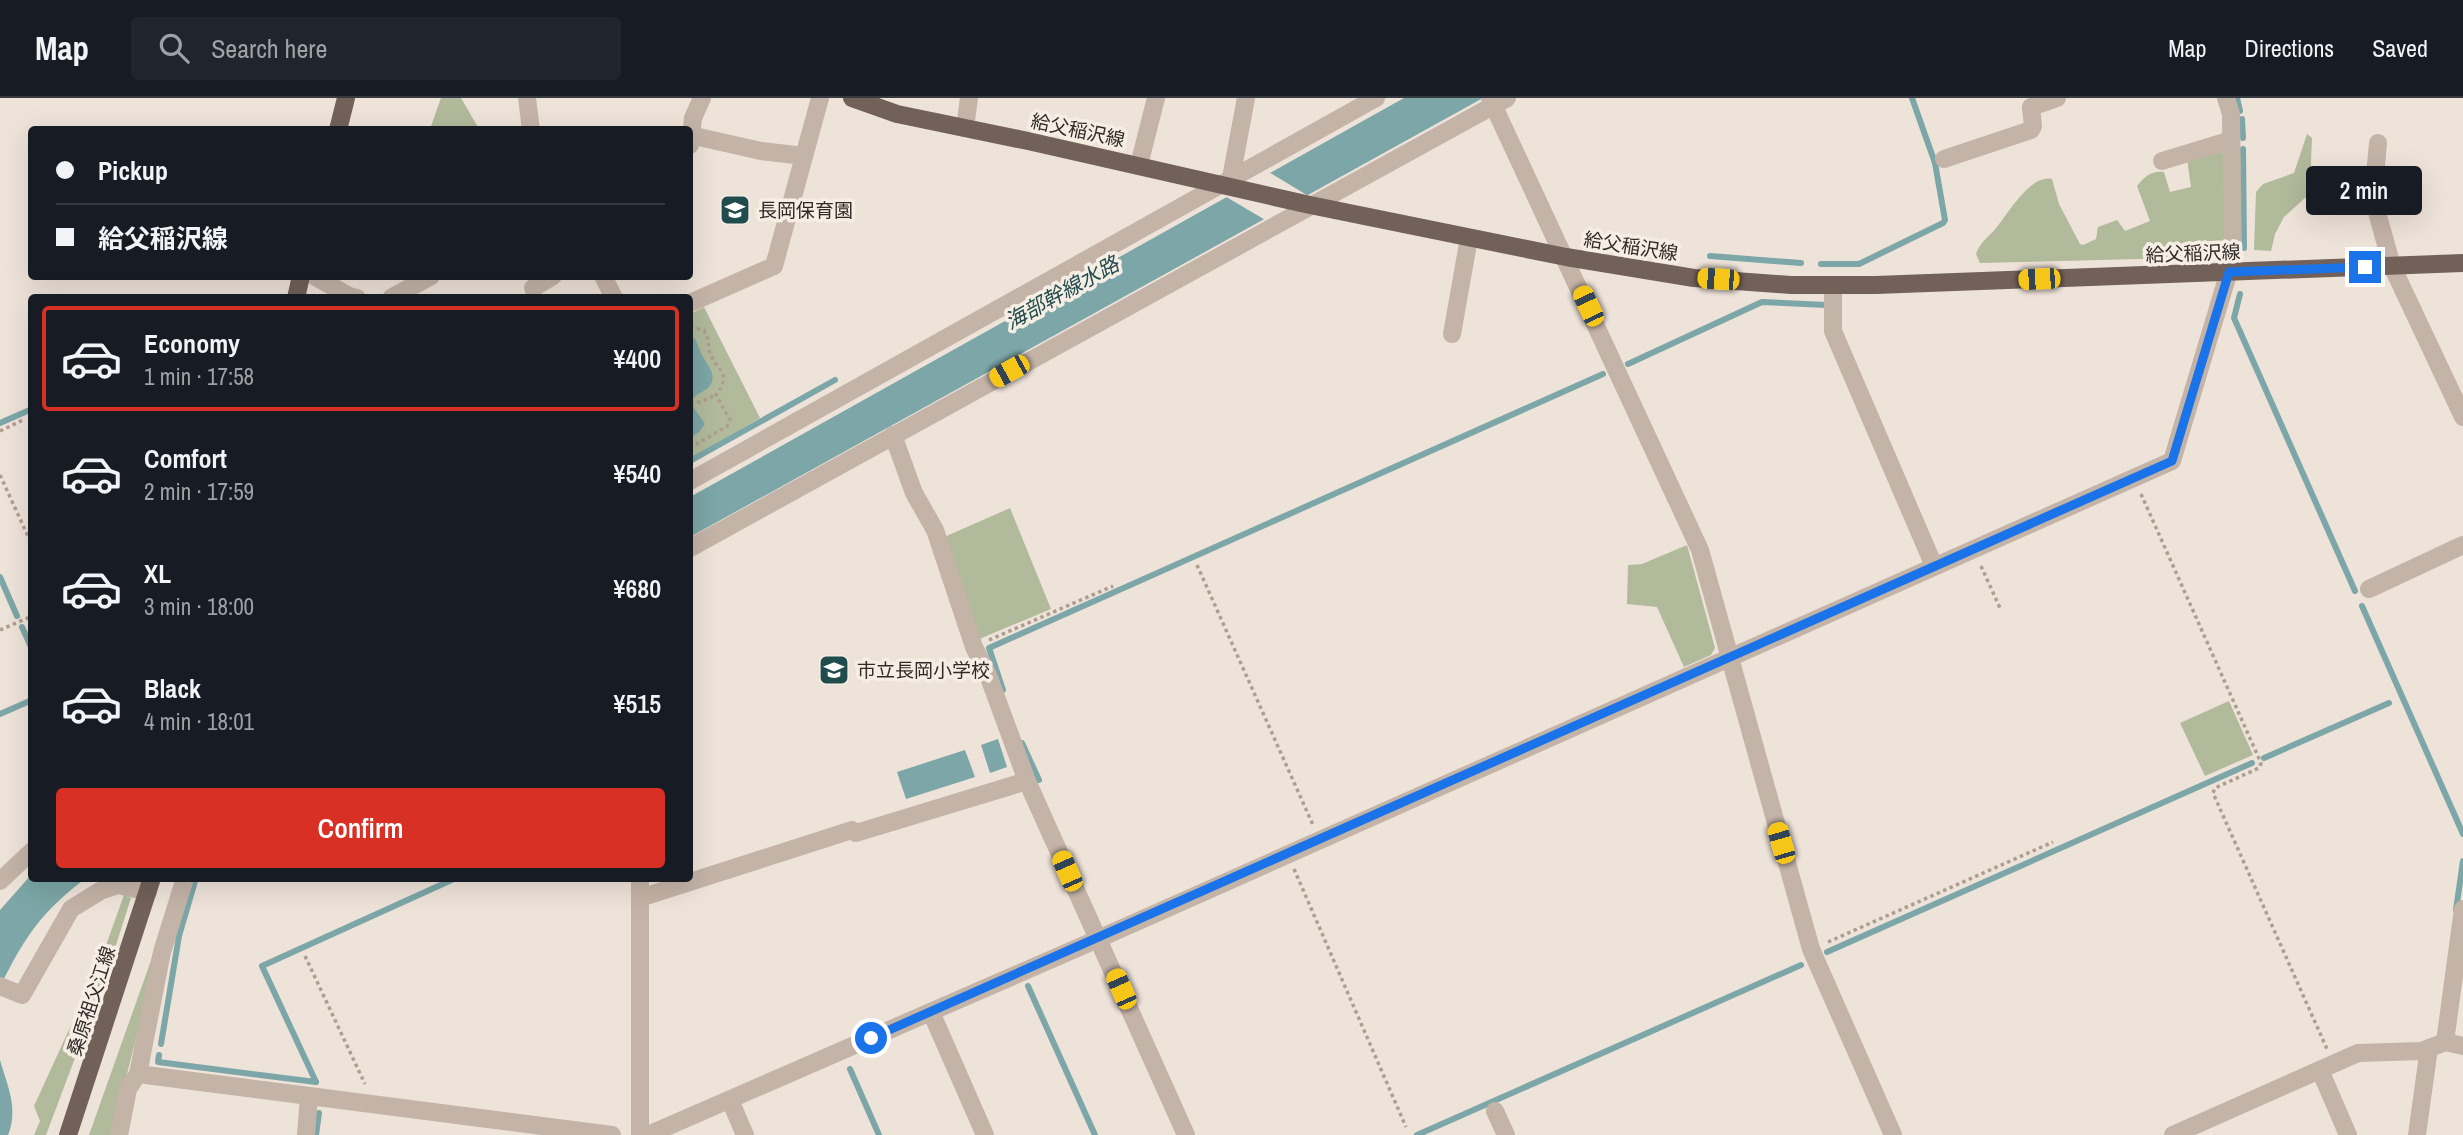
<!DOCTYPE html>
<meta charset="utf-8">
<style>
:root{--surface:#171b24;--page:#20242c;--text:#f1f3f6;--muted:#9ea1a6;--line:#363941;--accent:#d93025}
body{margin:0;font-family:"Archivo Narrow","Noto Sans JP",sans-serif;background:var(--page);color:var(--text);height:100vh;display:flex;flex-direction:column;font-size:26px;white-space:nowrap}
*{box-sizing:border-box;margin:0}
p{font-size:23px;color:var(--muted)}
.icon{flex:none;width:38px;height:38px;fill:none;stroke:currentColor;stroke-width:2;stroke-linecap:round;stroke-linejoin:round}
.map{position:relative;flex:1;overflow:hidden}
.drawer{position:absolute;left:28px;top:196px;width:665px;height:588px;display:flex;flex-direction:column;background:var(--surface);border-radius:7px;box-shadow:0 7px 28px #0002}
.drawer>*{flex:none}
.hud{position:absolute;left:28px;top:28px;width:665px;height:154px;border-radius:7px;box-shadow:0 7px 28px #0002;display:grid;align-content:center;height:154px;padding:0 28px;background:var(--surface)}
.end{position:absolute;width:32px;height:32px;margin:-16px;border:9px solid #1a73e8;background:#fff;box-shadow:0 0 0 4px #fff}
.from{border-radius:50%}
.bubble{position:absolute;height:49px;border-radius:7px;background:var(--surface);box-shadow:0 7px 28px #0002;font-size:23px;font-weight:600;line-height:49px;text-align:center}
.car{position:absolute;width:21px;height:42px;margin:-21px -10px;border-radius:9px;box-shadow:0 0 5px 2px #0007;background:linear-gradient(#f5c518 24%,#345 0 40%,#f5c518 0 76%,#345 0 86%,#f5c518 0)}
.hud b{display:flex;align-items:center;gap:24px;height:66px;font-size:26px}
.hud b+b{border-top:2px solid var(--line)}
.hud i{width:18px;height:18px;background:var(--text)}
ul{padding:12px 0 0;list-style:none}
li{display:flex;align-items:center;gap:21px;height:105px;margin:0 14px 10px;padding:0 14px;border:4px solid transparent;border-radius:7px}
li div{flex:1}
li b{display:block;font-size:26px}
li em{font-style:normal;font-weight:600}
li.current{border-color:var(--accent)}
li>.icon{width:63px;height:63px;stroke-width:1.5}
.action{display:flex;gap:14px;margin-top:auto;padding:14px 28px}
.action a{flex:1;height:80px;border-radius:7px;background:var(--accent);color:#fff;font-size:28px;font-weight:600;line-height:80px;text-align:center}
header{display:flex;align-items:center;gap:42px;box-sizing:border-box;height:98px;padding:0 35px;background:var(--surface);border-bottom:2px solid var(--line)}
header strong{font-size:33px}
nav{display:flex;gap:38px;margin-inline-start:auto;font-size:24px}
.search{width:490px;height:63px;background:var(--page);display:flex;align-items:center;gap:18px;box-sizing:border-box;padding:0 24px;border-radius:7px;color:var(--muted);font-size:26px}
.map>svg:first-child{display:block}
.green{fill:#b1ba9b}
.water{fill:#7ca6a7}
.pier{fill:#eee3d9}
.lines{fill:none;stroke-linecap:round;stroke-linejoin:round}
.stream{stroke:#7ca6a7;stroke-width:6}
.path{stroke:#af9d91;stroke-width:3.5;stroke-dasharray:3.5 3.5;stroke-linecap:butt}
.minor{stroke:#c4b3a7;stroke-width:18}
.major{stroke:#726159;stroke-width:18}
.route{stroke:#1a73e8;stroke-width:9}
.labels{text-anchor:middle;stroke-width:7;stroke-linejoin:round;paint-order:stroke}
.street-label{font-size:19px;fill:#312a26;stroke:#f6eee5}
.poi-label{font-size:19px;fill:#312a26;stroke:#f6eee5;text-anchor:start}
.water-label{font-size:21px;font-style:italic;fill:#214c4d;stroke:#f6eee5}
</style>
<header>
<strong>Map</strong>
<div class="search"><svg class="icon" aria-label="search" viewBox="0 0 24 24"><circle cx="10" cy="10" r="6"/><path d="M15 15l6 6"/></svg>Search here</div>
<nav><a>Map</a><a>Directions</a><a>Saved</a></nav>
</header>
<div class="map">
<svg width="2463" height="1037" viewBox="0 0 2463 1037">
<rect width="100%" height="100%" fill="#eee3d9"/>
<!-- green -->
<g class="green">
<polygon points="441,0 461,0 479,31 430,31"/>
<polygon points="2307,36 2312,40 2310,89 2306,99 2284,119 2275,136 2271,153 2254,152 2256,94 2263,86 2294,75"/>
<path d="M 2221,52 L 2225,61 L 2225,149 L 2216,159 L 1980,165 L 1976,156 C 1980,144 1988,140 1996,130 C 2008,116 2030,76 2052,81 L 2059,106 L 2080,146 L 2083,147 L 2096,141 L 2098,129 L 2117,122 L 2125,133 L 2150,123 L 2137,88 C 2145,78 2151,73 2164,74 L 2170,94 L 2191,89 L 2187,61 Z"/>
<polygon points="704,209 760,320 690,361 690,216"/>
<polygon points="1010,410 1051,511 977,542 942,440"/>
<polygon points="1687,447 1715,550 1711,557 1684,569 1657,509 1627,506 1628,467 1642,466"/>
<polygon points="2229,603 2253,657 2205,678 2180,625"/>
<polygon points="124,797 131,800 107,875 46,1037 34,1037 40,1023 34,1008 100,864"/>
<polygon points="154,854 157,856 114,1028 114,1037 89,1037"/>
</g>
<!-- water -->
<g class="water">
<polygon points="1404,0 1483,0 690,439 690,399"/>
<path d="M 690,239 L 695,241 C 698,246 699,252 702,257 C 708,268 719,279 708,290 C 703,294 697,296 693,300 L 694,310 L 705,326 L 699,334 L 690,340 Z"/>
<polygon points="998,641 1007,669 990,675 981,647"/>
<polygon points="965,652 975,679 906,701 897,674"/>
<path d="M 31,777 L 32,780 L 85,781 C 41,814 24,840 0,889 L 0,812 Z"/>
<path d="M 0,962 C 7,987 19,1011 8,1037 L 0,1037 Z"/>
</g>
<!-- pier -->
<polygon class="pier" points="1267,73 1310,99 1267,123 1223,97"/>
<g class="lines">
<!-- stream -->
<g class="stream">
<polyline points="2237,0 2240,13"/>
<polyline points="2242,21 2243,40"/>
<polyline points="2243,51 2244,150"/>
<polyline points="1710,158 1801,165"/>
<polyline points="1821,166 1859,166 1943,125 1945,122 1935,65 1912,0"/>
<polyline points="2240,196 2234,220 2355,493"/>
<polyline points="1628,266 1762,204 1826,207"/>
<polyline points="0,325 32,311"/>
<polyline points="690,363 835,282"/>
<polyline points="0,479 17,518"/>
<polyline points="2362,508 2463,736"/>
<polyline points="22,529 32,551"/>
<polyline points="1003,592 989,550 1603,276"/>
<polyline points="0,616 32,602"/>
<polyline points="1022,645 1039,682"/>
<polyline points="2264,660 2389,605"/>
<polyline points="2456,812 2463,763"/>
<polyline points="1827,854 2252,665"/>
<polyline points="1028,888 1095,1037"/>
<polyline points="161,946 179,838 196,780"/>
<polyline points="159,957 158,964 316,984"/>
<polyline points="850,971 879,1037"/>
<polyline points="316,984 262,868 456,780"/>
<polyline points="316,1037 319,1015"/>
<polyline points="1417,1037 1801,867"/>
</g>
<!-- path -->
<g class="path">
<path d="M 690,229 L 704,232 C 710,242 707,245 710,255 C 717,274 733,274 716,297 L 730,322 L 727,328 L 690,350"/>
<polyline points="690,305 700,304 716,297"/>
<polyline points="0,333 23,322"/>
<polyline points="0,377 32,447"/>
<polyline points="2141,396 2261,665 2259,670 2215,690 2213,695 2327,951"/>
<polyline points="1197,467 1313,727"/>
<polyline points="1981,468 2000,510"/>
<polyline points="0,532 32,518"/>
<polyline points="989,542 1113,488"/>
<polyline points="1294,771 1406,1029"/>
<polyline points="1828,844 2053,744"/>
<polyline points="305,858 365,986"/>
</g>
<!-- minor -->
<g class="minor">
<polyline points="527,0 531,32"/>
<polyline points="1490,0 1700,452 1811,851 1893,1037"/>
<polyline points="965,30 969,0"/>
<polyline points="690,37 761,53 804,58"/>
<polyline points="2378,45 2373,100 2392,168 2463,319"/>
<polyline points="690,47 693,20 702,0"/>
<polyline points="1944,61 2031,32 2033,28 2031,9 2057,0"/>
<polyline points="2162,63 2231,42"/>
<polyline points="1139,67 1156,0"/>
<polyline points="1231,80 1246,0"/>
<polyline points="314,178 349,198 357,200"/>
<polyline points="603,178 614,200"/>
<polyline points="1833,187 1833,233 1934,468"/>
<polyline points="533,190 553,178"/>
<polyline points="391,200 431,178"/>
<polyline points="690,205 774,168 820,0"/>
<polyline points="1452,236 1469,140"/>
<polyline points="893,337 914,395 935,432 974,549 988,577 1027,683 1186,1037"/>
<polyline points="690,383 1376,0"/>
<polyline points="690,450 1507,0"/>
<polyline points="2369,491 2463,447"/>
<polyline points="0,783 32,753"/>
<polyline points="640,800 852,732 856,735 1027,683"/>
<polyline points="0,888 22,897 71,811 100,793 118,787 148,794"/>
<polyline points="931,914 985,1037"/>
<polyline points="2445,944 2463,811"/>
<polyline points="2320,972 2348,1037"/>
<polyline points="138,976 612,1037"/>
<polyline points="730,1002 745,1037"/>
<polyline points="1495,1013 1506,1037"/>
<polyline points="119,1037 128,991 138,976 162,854 185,780"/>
<polyline points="306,1037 309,998"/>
<polyline points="640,1037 640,780"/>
<polyline points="648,1037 1098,841 2172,363 2233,160 2231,16 2226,0"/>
<polyline points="2173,1037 2358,955 2422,953 2445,944 2463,948"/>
<polyline points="2417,1037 2429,950"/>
</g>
<!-- major -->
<g class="major">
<polyline points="852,0 897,16 1028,43 1310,107 1566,159 1694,180 1791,187 1876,187 2463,165"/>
<polyline points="338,32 346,0"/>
<polyline points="296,200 301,178"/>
<polyline points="68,1037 152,780"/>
</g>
</g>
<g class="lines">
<!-- route -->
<polyline class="route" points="871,940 2172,363 2229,174 2365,169"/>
</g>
<!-- icons -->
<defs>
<g id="school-square" transform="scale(1.575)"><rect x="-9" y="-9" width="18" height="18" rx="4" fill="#214c4d" stroke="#f6eee5"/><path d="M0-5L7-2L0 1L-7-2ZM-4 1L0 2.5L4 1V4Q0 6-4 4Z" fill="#fff"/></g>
</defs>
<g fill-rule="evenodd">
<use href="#school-square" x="735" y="112"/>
<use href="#school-square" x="834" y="572"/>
</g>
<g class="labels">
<!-- street labels -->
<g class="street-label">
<text transform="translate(1078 32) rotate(12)" y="7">給父稲沢線</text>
<text transform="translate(1631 148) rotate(9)" y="7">給父稲沢線</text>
<text transform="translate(2193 155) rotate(-2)" y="7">給父稲沢線</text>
<text transform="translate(91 903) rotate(-72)" y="7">桑原祖父江線</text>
</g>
<!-- poi labels -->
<g class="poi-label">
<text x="758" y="119">長岡保育園</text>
<text x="857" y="579">市立長岡小学校</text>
</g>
<!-- water labels -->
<g class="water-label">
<text transform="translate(1062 195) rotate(-29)" y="7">海部幹線水路</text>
</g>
</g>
</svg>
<i class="end from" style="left:871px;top:940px"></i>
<i class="end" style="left:2365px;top:169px"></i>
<div class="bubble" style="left:2306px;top:68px;width:116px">2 min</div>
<i class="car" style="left:1718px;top:181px;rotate:274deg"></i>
<i class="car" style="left:2039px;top:181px;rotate:268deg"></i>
<i class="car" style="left:1588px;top:208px;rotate:335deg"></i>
<i class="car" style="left:1009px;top:273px;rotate:241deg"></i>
<i class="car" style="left:1781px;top:745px;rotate:344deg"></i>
<i class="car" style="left:1067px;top:773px;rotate:336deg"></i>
<i class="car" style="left:1121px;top:891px;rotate:336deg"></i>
<div class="hud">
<b><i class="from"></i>Pickup</b>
<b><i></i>給父稲沢線</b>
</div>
<section class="drawer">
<ul>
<li class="current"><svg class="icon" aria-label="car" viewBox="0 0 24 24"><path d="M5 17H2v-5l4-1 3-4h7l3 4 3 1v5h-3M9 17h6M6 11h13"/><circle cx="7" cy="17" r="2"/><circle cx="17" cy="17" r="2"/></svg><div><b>Economy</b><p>1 min · 17:58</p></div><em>¥400</em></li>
<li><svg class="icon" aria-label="car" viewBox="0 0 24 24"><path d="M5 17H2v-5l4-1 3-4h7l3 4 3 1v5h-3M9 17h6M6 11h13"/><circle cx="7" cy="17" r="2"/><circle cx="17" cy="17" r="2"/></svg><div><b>Comfort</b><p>2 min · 17:59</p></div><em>¥540</em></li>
<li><svg class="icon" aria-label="car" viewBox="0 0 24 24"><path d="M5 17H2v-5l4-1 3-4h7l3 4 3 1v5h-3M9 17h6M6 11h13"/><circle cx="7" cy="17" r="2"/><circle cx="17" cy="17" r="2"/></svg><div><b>XL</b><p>3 min · 18:00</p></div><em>¥680</em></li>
<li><svg class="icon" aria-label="car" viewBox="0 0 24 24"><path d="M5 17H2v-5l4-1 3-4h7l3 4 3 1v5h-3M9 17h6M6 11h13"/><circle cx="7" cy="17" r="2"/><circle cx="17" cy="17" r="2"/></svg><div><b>Black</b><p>4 min · 18:01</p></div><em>¥515</em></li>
</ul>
<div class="action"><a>Confirm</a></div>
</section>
</div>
